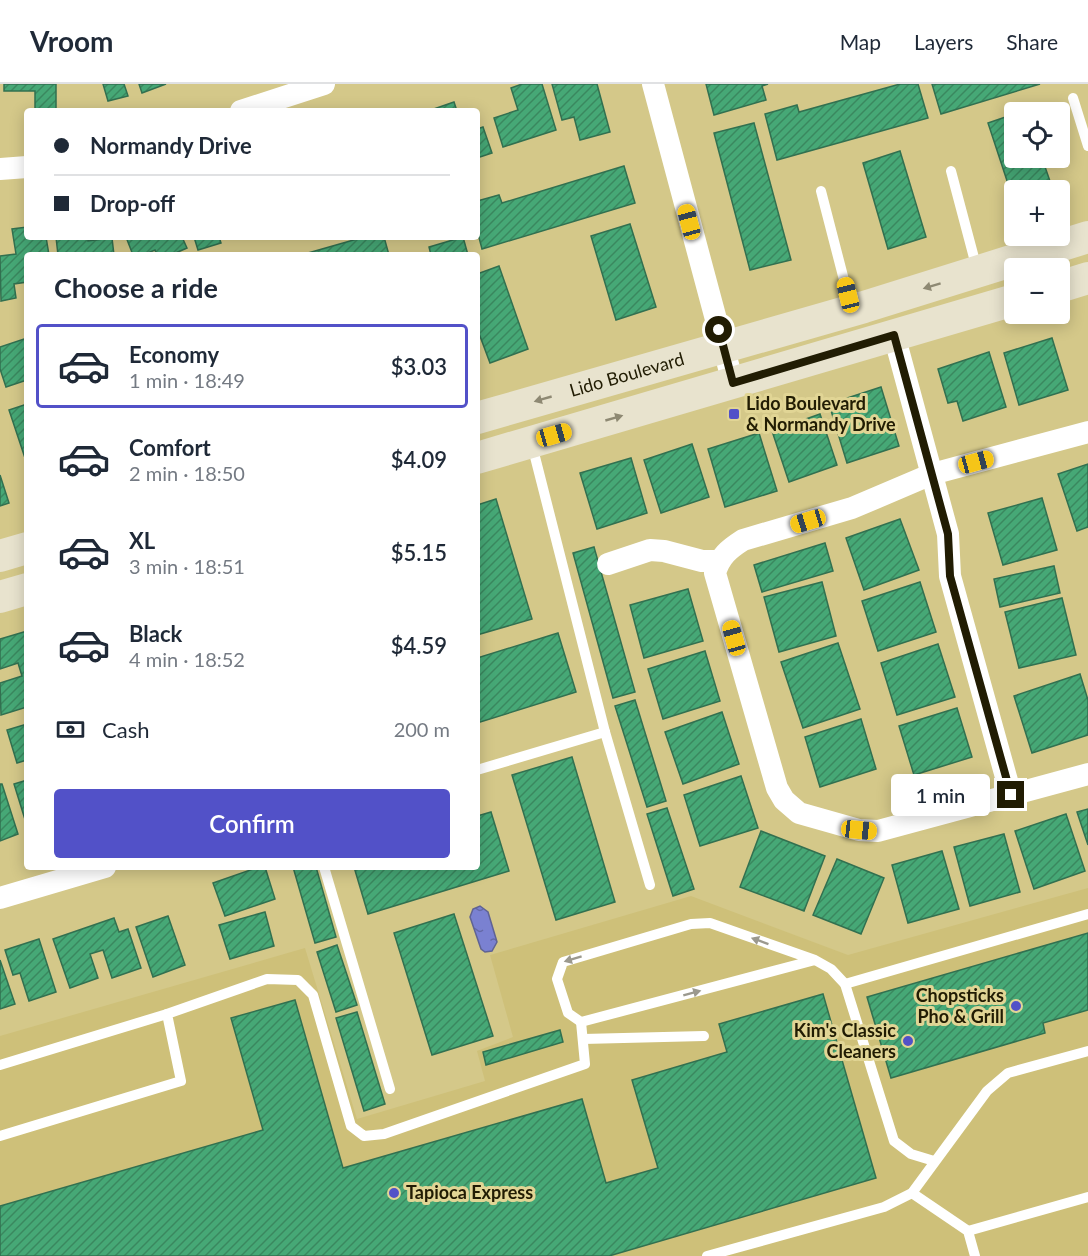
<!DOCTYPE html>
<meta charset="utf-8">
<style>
:root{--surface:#fff;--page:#f2f2f3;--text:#1f2937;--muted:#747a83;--line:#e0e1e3;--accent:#5251c8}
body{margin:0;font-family:Lato,sans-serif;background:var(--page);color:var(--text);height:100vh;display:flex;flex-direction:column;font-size:22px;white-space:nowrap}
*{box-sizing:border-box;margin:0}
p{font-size:20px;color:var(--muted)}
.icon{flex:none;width:33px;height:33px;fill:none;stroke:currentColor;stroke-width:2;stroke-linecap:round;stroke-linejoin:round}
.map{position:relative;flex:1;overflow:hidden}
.drawer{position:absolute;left:24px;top:168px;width:456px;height:618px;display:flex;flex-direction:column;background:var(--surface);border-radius:6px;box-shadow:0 3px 15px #0003}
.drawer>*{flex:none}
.guide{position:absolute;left:24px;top:24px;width:456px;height:132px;border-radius:6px;box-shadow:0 3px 15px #0003;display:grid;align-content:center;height:132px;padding:0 30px;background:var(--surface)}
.fabs{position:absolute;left:1004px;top:18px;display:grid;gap:12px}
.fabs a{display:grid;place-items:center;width:66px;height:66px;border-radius:6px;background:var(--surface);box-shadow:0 3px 15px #0003;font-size:30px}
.end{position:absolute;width:27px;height:27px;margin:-14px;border:8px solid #211c03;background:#fff;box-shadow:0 0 0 3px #fff}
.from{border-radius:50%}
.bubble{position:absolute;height:42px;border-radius:6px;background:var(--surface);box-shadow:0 3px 15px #0003;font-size:20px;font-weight:600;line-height:42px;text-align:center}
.car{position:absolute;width:18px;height:36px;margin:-18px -9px;border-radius:8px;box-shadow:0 0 4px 2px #0007;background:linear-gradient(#f5c518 24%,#345 0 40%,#f5c518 0 76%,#345 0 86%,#f5c518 0)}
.guide b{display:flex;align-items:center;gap:21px;height:57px;font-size:22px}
.guide b+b{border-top:2px solid var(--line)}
.guide i{width:15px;height:15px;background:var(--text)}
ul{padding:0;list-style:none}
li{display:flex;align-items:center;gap:18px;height:84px;margin:0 12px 9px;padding:0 18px;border:3px solid transparent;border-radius:6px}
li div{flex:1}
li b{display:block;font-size:22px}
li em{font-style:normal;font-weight:600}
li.active{border-color:var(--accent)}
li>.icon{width:54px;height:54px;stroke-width:1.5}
h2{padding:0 30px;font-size:27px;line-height:72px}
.pay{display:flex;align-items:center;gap:15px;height:66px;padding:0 30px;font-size:22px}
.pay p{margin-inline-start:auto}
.button{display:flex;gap:12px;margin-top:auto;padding:12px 30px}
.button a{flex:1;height:69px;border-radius:6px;background:var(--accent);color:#fff;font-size:24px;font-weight:600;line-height:69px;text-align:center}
header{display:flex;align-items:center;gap:36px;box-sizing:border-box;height:84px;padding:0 30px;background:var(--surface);border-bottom:2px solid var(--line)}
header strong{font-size:28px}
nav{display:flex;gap:33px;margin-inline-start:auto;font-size:21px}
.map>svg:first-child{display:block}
.built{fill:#cec079}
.water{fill:url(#water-ripples);stroke:#5f6393;stroke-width:1.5}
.building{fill:url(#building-hatch);stroke:#327050;stroke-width:1.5}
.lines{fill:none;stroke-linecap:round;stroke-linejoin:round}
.lane{stroke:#fff;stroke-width:10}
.street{stroke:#fff;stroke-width:22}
.secondary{stroke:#e8e3ce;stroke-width:32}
.oneway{fill:#8e8973}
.oneway2{fill:#9b998e}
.route{stroke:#211c03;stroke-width:8}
.poi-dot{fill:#5251c8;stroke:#e1d595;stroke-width:2}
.labels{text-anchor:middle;stroke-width:6;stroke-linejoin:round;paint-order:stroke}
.street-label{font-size:18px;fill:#211c03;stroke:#e1d595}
.poi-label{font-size:18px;font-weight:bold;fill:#211c03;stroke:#e1d595;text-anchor:start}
</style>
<header>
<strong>Vroom</strong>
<nav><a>Map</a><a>Layers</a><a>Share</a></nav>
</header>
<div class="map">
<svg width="1088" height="1172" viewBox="0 0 1088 1172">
<defs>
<pattern id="water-ripples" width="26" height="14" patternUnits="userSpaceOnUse" patternTransform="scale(1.5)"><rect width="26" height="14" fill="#7a81d1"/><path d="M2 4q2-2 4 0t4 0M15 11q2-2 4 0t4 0" fill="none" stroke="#6469a7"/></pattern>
<pattern id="building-hatch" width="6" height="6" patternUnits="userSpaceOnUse" patternTransform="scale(1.5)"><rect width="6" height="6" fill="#46a876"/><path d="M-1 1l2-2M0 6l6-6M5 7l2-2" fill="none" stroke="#3a885f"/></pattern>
</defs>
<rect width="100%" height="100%" fill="#d4c889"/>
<!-- built -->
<polygon class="built" points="1088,804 1088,1172 0,1172 0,952 305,864 357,1035 485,997 477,967 513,953 490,871 691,812 848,871"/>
<!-- water -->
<polygon class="water" points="480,822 488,828 497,858 492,867 485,868 481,865 470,833 473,825"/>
<!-- building -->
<g class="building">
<polygon points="4,0 56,0 56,27 35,27 35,7 4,7"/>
<polygon points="103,0 124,0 128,12 108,17"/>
<polygon points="139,0 166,0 142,9"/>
<polygon points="522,0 542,0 556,46 503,63 494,34 518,26 511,4"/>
<polygon points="552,0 597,0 610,48 580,56 574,33 562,36"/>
<polygon points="706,0 768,0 762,2 766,16 714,31"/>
<polygon points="900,0 918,0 928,34 777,76 765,30 797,21 799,28"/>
<polygon points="932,0 1040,0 941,30"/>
<polygon points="454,18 457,27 428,27"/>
<polygon points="1014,30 1014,74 1042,74 1053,106 1014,106 1014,118 988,39"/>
<polygon points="754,39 791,176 750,186 714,49"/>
<polygon points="483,43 492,69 477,74 477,45"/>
<polygon points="900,67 926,153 888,165 863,79"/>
<polygon points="624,82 635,119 482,165 477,146 477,117 499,111 502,119"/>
<polygon points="630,140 656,223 616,236 591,152"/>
<polygon points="27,143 27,153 46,153 49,171 27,171 27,198 14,200 16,214 1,217 0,172 16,170 12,145"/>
<polygon points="56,153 88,153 88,157 112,154 114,171 58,171"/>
<polygon points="126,153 182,153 187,164 171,171 157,171 155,166 143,171 133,171"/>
<polygon points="194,153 219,153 221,159 198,166"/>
<polygon points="364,153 384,153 389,171 301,171"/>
<polygon points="463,153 468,171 431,171 429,163"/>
<polygon points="499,182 528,265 490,279 477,244 477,190"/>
<polygon points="27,254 27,296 6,303 0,285 0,263"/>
<polygon points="1052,254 1068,306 1019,321 1004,269"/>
<polygon points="989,268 1006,323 963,337 957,317 948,319 938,285"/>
<polygon points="881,303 899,362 847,379 829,320"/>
<polygon points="27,320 27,380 9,326"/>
<polygon points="820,330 837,381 789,398 772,347"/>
<polygon points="759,349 777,407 725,423 708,365"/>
<polygon points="692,360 709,413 661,429 644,376"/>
<polygon points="631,374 647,429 597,445 580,389"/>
<polygon points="1088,380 1088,443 1077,447 1058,390"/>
<polygon points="0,391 9,419 0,422"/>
<polygon points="1042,414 1057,466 1003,481 988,429"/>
<polygon points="496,415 532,535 477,551 477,421"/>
<polygon points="900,435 919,486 864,506 846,454"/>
<polygon points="825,459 833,487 762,508 754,481"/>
<polygon points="594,463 635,608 613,614 573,469"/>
<polygon points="1054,482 1060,509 1000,523 994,495"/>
<polygon points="822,498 836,552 779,568 764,513"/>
<polygon points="920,498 936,548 878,567 862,517"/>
<polygon points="688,505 703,557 644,574 630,521"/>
<polygon points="1062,514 1076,571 1019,584 1005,528"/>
<polygon points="27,547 27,623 1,631 0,599 22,592 18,579 0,585 0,555"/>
<polygon points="558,549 576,608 477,639 477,574"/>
<polygon points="838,559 860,625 803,644 781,578"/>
<polygon points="938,560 955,613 897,631 881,579"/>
<polygon points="705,567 720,617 663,635 648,585"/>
<polygon points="1080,590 1088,616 1088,651 1032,669 1014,612"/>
<polygon points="635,616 666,717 647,723 615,622"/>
<polygon points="957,624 972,673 914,691 899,642"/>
<polygon points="722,628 739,680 683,700 665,648"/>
<polygon points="861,635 876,685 820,703 805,653"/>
<polygon points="27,640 27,676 17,679 7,646"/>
<polygon points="572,673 615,818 556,836 512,691"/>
<polygon points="741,692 758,744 700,762 684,711"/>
<polygon points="27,696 27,742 14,700"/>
<polygon points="0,700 2,700 18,750 0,757"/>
<polygon points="667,724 694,805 673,812 647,730"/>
<polygon points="1088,725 1088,761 1077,728"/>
<polygon points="491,728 509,787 368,830 354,783 477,783 477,732"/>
<polygon points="1066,730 1085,787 1034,805 1015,747"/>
<polygon points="761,747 825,772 804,827 740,803"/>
<polygon points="1004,750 1020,808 970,822 954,763"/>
<polygon points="942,767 959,825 908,839 892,781"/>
<polygon points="837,775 884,794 861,850 813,831"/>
<polygon points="259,783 265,783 275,815 225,832 213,799"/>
<polygon points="293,783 316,783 336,853 315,859"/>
<polygon points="265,828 274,862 230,875 219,841"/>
<polygon points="454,830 493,952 432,971 394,849"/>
<polygon points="168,832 185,881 153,893 136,843"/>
<polygon points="114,834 119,848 128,845 141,884 112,894 103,866 90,870 98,894 70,904 53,855"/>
<polygon points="1088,849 1088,926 1043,939 1045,949 891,994 867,913"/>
<polygon points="39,855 56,908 29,917 20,889 13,891 5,866"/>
<polygon points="337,861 357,921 336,928 317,868"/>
<polygon points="0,876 15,920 0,925"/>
<polygon points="823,910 876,1094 609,1172 0,1172 0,1122 263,1046 231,934 295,916 343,1084 582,1015 606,1099 658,1084 632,996 727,968 719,940"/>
<polygon points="357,928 385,1020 364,1027 336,934"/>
<polygon points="560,946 563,958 486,981 483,968"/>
</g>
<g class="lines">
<!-- lane -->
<g class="lane">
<polyline points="1073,14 1088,62"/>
<polyline points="951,87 977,185"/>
<polyline points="821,107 851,223"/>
<polyline points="532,361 605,648 650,801"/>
<polyline points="477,686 605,648"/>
<polyline points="324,783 390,1005"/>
<polyline points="815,876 581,938 568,929 557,895 563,878 691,840 710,839 815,876 831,885 845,900 894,1057 911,1070 934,1077"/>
<polyline points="845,900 1088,830"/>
<polyline points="583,955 704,952"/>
<polyline points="0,981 167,930"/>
<polyline points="0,1052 181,997 167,930 267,895 298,896 313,911 351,1042 364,1052 384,1050 585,980 581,938"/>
<polyline points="912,1109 968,1147 975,1172"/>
<polyline points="968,1147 1088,1113"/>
<polyline points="707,1172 884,1123 912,1109 987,1007 1008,989 1088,967"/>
</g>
<!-- street -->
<g class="street">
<polyline points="653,0 733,299"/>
<polyline points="241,27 324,0"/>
<polyline points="0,85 27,83"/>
<polyline points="894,251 948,450 950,492 1011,711"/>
<path d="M 1088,348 L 932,390 L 852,424 L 743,456 C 729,465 720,472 715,489 L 777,704 L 784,716 L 799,729 L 859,746 L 878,747 L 1088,690"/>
<polyline points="608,480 650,466 664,467 702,477 718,477"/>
<polyline points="0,814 105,783"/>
</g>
<!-- secondary -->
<g class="secondary">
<polyline points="1059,203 1088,194"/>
<path id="s1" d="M 477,334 L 864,223 L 1088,153"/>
<polyline points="477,374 1014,216"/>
<polyline points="0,472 27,464"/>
<polyline points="0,513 27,505"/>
</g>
</g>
<!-- one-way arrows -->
<defs><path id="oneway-solid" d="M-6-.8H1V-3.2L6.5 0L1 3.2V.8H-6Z" transform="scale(1.5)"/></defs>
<g class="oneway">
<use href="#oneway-solid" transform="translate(932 202) rotate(163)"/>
<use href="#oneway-solid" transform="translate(543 315) rotate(164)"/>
<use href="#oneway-solid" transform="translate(614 334) rotate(-16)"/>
</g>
<g class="oneway2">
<use href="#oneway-solid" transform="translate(760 857) rotate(-160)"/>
<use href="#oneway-solid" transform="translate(573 875) rotate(163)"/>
<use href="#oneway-solid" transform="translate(692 909) rotate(-15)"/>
</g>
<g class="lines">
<!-- route -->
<polyline class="route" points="719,246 733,299 894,251 948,450 950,492 1011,711"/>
</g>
<!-- markers -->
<g class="poi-dot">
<rect x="728" y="324" width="12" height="12" rx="3"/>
<circle cx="1016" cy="922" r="6"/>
<circle cx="908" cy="957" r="6"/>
<circle cx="394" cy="1109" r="6"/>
</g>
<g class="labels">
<!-- street labels -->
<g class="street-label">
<text dy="6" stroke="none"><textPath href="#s1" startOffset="156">Lido Boulevard</textPath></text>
</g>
<!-- poi labels -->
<g class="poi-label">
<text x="746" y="326">Lido Boulevard<tspan x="746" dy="21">&amp; Normandy Drive</tspan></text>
<text x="1004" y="918" text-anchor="end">Chopsticks<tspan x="1004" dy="21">Pho &amp; Grill</tspan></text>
<text x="896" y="953" text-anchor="end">Kim's Classic<tspan x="896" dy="21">Cleaners</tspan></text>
<text x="406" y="1115">Tapioca Express</text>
</g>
</g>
</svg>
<div class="fabs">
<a><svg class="icon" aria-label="locate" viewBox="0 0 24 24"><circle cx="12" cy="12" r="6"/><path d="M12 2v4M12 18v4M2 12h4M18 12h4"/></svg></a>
<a>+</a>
<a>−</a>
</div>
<i class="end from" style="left:719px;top:246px"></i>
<i class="end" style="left:1011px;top:711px"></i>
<div class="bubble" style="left:891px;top:690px;width:99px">1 min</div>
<i class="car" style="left:689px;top:138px;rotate:345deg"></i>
<i class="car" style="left:848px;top:211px;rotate:346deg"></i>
<i class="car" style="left:554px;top:351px;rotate:74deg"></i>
<i class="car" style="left:976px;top:378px;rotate:75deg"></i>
<i class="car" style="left:808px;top:437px;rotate:253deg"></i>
<i class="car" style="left:734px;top:554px;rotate:344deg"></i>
<i class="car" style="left:859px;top:746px;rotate:96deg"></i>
<div class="guide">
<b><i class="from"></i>Normandy Drive</b>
<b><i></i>Drop-off</b>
</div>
<section class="drawer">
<h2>Choose a ride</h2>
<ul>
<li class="active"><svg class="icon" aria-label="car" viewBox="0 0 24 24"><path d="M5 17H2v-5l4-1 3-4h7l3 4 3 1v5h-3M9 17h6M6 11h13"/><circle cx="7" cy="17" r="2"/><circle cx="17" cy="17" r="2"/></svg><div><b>Economy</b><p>1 min · 18:49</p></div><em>$3.03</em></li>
<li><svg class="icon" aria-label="car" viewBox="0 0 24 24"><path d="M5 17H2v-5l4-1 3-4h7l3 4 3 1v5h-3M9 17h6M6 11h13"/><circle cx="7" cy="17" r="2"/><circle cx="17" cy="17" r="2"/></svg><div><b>Comfort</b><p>2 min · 18:50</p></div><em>$4.09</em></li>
<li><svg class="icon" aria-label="car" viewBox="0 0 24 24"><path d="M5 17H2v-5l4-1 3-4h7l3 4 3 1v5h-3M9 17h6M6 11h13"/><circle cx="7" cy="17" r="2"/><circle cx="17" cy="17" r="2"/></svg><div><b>XL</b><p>3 min · 18:51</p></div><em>$5.15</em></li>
<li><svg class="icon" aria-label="car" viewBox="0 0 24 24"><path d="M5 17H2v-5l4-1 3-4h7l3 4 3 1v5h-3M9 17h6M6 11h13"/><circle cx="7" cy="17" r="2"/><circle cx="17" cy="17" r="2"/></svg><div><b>Black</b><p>4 min · 18:52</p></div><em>$4.59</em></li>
</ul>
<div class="pay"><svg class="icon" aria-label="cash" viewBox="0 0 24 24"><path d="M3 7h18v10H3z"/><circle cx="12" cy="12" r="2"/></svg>Cash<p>200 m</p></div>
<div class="button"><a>Confirm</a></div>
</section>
</div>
